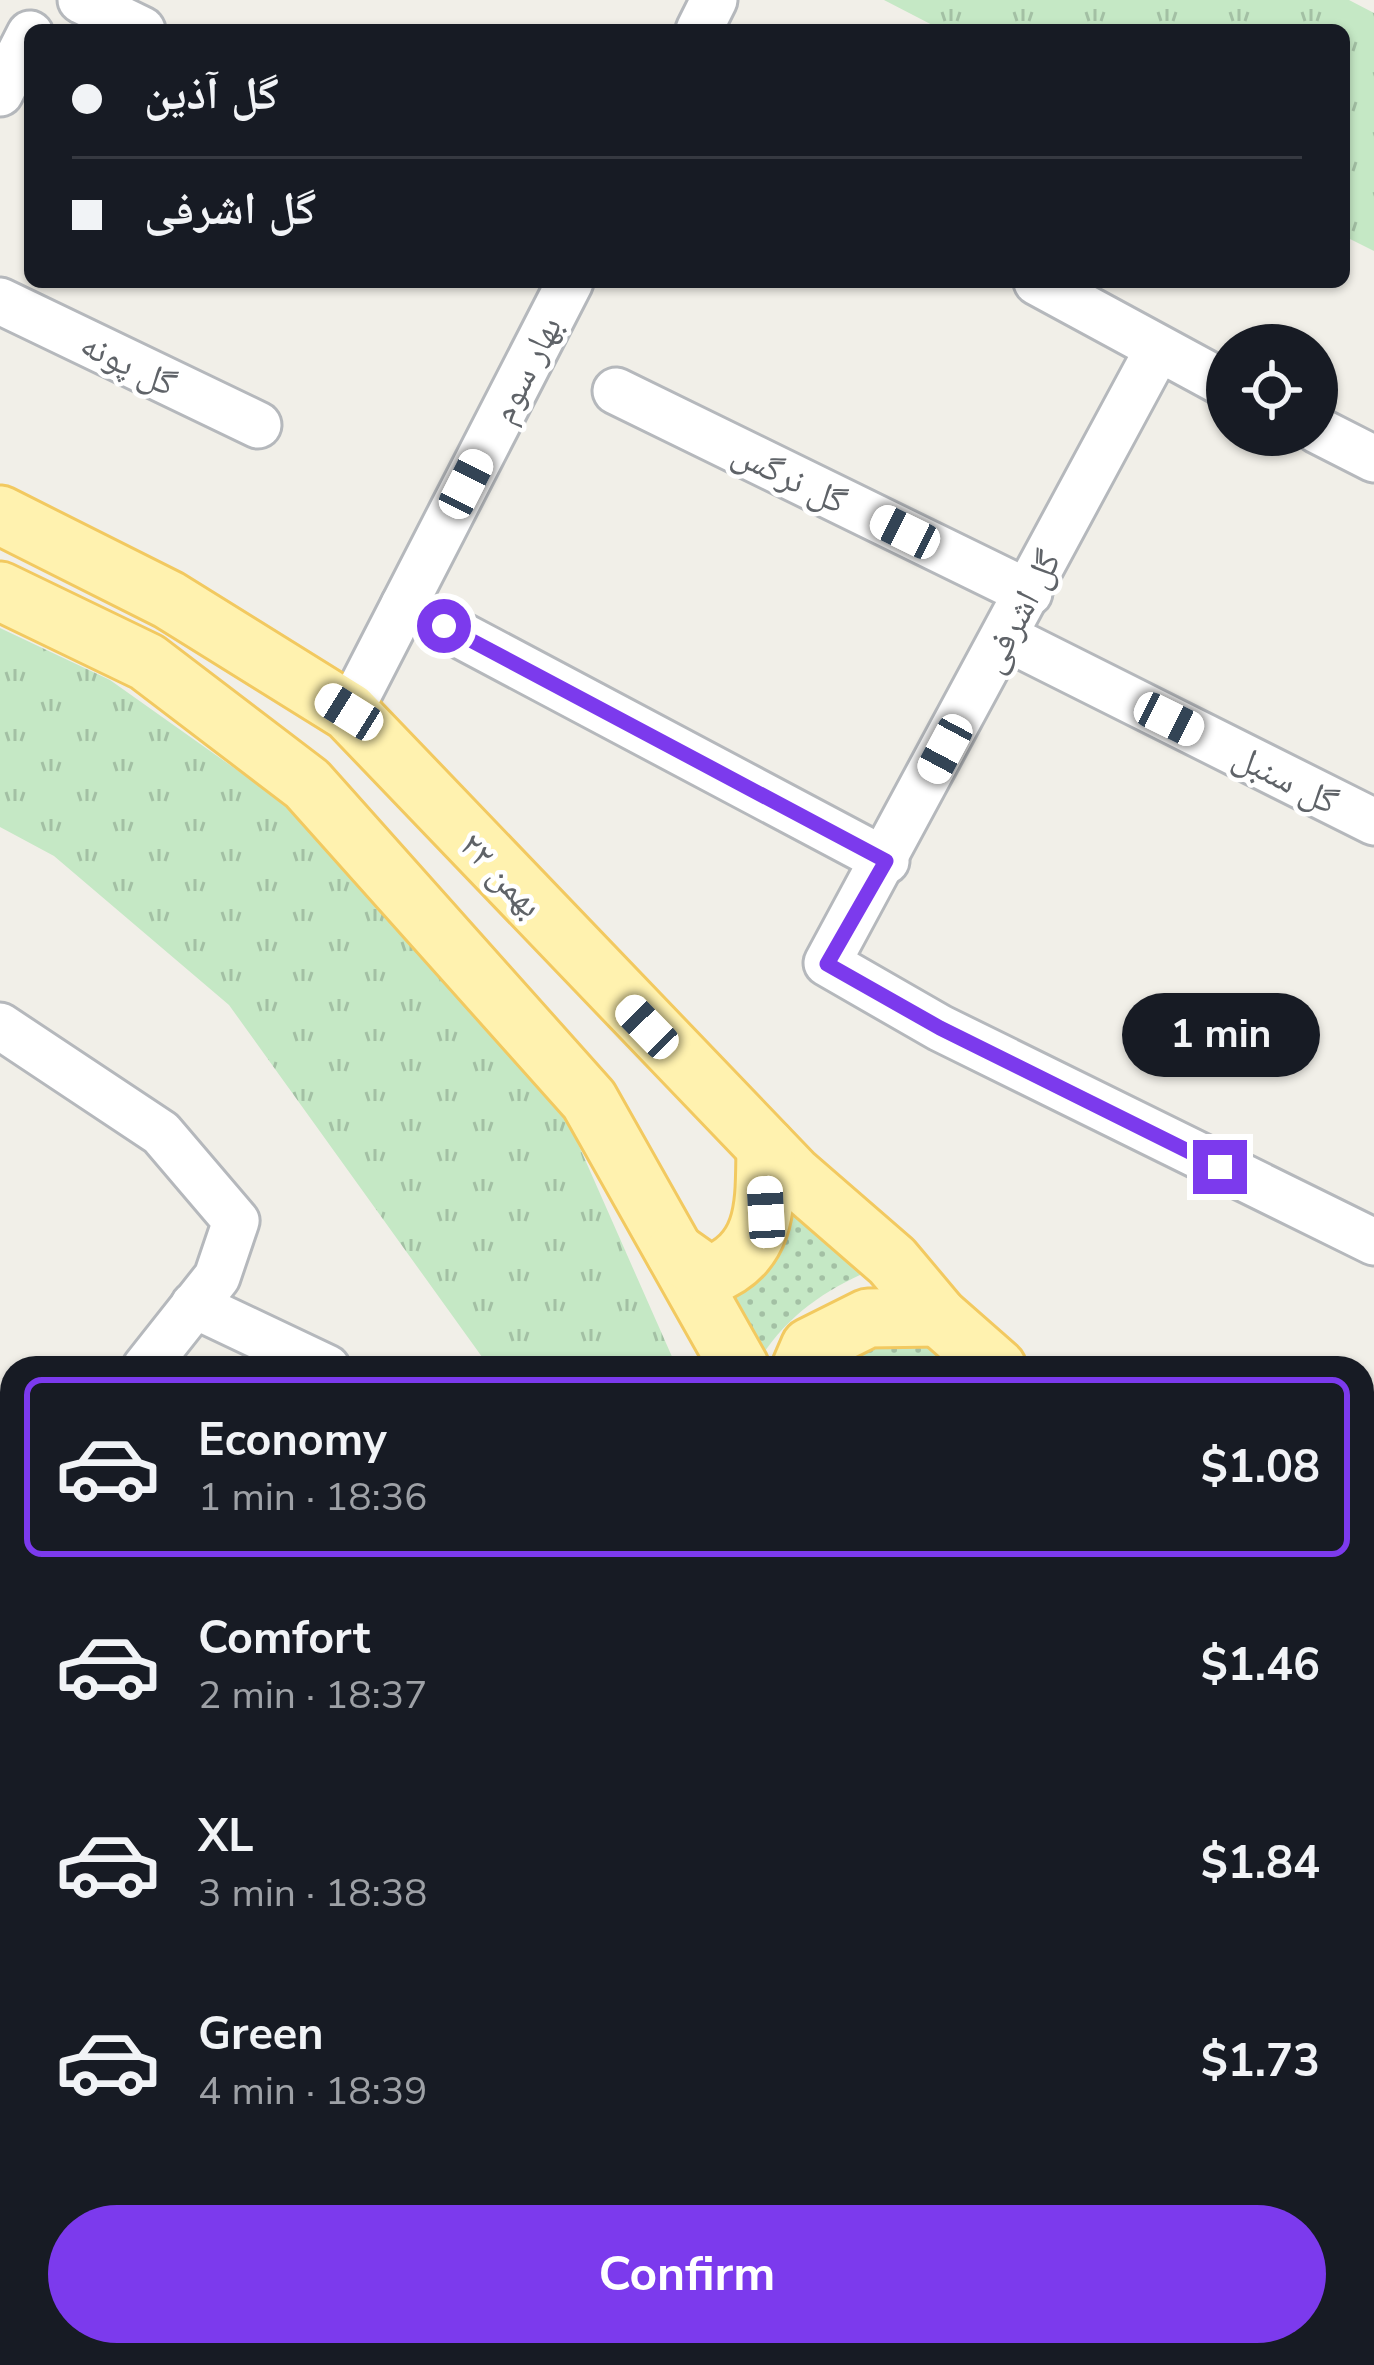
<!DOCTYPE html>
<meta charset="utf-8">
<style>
:root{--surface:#171b24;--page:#20242c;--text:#f1f3f6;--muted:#9ea1a6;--line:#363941;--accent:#7c3aed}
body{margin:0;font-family:"Nunito Sans","Noto Naskh Arabic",sans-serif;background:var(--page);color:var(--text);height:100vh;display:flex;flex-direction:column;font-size:45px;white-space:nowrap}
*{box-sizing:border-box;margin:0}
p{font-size:39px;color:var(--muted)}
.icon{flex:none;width:66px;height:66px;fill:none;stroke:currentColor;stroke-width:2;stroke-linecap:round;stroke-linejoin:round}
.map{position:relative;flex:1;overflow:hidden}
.details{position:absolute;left:0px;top:1356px;width:1374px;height:1011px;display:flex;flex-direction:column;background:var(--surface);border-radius:36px 36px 0 0;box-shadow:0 3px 9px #0004}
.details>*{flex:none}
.guide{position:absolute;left:24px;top:24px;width:1326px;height:264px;border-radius:18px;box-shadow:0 3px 9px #0004;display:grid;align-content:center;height:264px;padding:0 48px;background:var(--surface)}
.fabs{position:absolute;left:1206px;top:324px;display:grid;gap:24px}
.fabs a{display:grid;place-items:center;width:132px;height:132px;border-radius:50%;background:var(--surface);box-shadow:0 3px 9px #0004;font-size:60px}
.end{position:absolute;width:54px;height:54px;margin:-27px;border:15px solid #7c3aed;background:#fff;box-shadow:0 0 0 6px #fff}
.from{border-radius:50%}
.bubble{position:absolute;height:84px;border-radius:42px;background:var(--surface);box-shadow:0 3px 9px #0004;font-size:39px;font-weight:700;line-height:84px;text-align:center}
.car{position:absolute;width:36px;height:72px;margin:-36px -18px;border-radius:15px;box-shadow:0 0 9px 3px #0007;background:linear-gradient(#fff 24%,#345 0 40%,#fff 0 76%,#345 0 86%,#fff 0)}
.guide b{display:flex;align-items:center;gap:42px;height:114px;font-size:45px}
.guide b+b{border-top:3px solid var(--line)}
.guide i{width:30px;height:30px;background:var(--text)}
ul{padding:21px 0 0;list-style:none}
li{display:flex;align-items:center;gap:36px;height:180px;margin:0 24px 18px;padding:0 24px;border:6px solid transparent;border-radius:18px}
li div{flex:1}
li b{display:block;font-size:45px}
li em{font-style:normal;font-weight:700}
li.active{border-color:var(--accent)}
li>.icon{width:108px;height:108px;stroke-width:1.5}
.cta{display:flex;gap:24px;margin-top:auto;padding:24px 48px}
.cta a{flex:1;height:138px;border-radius:72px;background:var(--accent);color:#fff;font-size:48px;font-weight:700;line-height:138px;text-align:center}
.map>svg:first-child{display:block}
.grass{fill:url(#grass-dots)}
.park{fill:url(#park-tufts)}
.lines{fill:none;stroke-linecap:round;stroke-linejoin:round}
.minor-casing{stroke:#b5b8bc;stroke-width:51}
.major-casing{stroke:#f2c960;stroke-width:63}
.minor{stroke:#fff;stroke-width:45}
.major{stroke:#fff2af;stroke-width:57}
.route{stroke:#7c3aed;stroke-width:15}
.labels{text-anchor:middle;stroke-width:9;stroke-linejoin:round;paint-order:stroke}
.street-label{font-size:36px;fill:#5f6368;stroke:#fff}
</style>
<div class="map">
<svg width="1374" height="2365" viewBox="0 0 1374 2365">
<defs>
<pattern id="grass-dots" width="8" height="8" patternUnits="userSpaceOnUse" patternTransform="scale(3)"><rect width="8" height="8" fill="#c5e8c5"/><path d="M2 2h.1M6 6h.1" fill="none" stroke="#a3c0a4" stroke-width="1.8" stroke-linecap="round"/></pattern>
<pattern id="park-tufts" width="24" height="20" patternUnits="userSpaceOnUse" patternTransform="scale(3)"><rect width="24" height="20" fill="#c5e8c5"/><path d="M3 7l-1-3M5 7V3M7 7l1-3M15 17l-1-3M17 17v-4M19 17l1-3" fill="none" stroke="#a3c0a4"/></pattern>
</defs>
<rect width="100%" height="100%" fill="#f1efe8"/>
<!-- grass -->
<g class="grass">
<path d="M 797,1191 L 869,1271 C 822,1291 780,1321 755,1368 L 709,1288 L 771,1250 Z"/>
<polygon points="877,1339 918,1341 968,1368 832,1368"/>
</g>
<!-- park -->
<g class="park">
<polygon points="884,0 1349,0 1374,13 1374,251 1344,236 1344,30 942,30"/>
<polygon points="0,628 110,680 292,809 568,1121 677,1368 490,1368 229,1005 54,856 0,827"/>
</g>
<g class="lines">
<!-- minor casing -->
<g class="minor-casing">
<g id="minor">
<polyline points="81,0 142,30"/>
<polyline points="699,30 714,0"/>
<polyline points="0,93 30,34"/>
<polyline points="1037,282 1227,385"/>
<polyline points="0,301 258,425"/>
<polyline points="1157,351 827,963 940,1028 1374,1242"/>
<polyline points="616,391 1029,593"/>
<polyline points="1317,430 1374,459"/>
<polyline points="404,605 886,861"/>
<polyline points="1005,637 1374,822"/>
<polyline points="349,712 570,282"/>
<polyline points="0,1026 161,1133 236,1221 217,1277 145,1368"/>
<polyline points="194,1305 327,1368"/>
<polyline points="0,1420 12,1427"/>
<polyline points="1362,1537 1374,1512"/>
<polyline points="1362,1676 1374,1685"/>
<polyline points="1362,1782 1374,1787"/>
<polyline points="0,1809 12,1807"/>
<polyline points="1368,1929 1374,1935"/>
<polyline points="0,2031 12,2029"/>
<polyline points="1362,2075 1374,2087"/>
<polyline points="0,2264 12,2265"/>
<polyline points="831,2355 839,2365"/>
<polyline points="1233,2355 1240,2365"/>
<polyline points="536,2365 545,2355"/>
</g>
</g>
<!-- major casing -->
<g class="major-casing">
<g id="major">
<polyline points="0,515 169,600 349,712 793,1175 892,1261 939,1317 997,1368"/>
<polyline points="0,591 147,662 307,784 589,1100 740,1368"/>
<path d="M 675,1252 L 709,1276 C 769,1253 765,1203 766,1147"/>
<polyline points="801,1368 810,1347 868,1318 939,1317"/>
<polyline points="920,2355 921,2365"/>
<polyline points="1001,2355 1001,2365"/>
</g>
</g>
<!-- minor -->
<use href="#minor" class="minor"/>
<!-- major -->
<use href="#major" class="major"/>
</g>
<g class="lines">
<!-- route -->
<polyline class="route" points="444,626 886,861 827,964 940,1028 1220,1167"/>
</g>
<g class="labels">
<!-- street labels -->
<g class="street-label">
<text transform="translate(129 363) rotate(26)" y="13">گل پونه</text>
<text transform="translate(525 369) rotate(-63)" y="13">بهار سوم</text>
<text transform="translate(790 476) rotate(26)" y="13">گل نرگس</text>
<text transform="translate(1019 611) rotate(-62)" y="13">گل اشرفی</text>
<text transform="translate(1286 778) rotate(27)" y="13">گل سنبل</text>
<text transform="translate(502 874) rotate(46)" y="13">۲۲ بهمن</text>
</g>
</g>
</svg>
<div class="fabs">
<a><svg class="icon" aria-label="locate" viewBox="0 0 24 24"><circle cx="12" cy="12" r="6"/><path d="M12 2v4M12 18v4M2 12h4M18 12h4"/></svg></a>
</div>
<i class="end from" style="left:444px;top:626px"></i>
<i class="end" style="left:1220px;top:1167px"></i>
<div class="bubble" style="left:1122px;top:993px;width:198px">1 min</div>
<i class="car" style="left:466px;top:484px;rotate:27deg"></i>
<i class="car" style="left:905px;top:532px;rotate:296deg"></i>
<i class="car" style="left:349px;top:712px;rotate:302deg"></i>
<i class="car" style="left:1169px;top:719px;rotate:116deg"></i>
<i class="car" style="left:945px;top:749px;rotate:208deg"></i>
<i class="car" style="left:647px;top:1027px;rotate:316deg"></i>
<i class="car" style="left:766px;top:1212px;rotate:357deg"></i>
<div class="guide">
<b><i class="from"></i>گل آذین</b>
<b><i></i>گل اشرفی</b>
</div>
<section class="details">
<ul>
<li class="active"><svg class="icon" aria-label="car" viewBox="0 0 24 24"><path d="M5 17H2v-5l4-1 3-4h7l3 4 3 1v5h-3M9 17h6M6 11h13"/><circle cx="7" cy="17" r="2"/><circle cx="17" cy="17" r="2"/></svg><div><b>Economy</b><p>1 min · 18:36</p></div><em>$1.08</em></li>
<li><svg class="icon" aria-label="car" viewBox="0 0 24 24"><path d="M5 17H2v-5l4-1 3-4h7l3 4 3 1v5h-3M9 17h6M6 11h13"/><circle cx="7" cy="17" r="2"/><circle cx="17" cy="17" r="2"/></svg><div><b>Comfort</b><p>2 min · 18:37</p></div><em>$1.46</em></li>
<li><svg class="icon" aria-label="car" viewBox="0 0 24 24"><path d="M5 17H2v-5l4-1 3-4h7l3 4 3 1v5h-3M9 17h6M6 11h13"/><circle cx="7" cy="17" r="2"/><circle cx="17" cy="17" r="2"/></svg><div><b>XL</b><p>3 min · 18:38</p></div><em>$1.84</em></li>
<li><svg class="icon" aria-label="car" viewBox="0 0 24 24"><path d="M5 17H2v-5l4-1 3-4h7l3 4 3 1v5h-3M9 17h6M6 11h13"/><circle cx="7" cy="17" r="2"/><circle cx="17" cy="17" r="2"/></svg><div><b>Green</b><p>4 min · 18:39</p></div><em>$1.73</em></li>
</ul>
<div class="cta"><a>Confirm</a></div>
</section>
</div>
